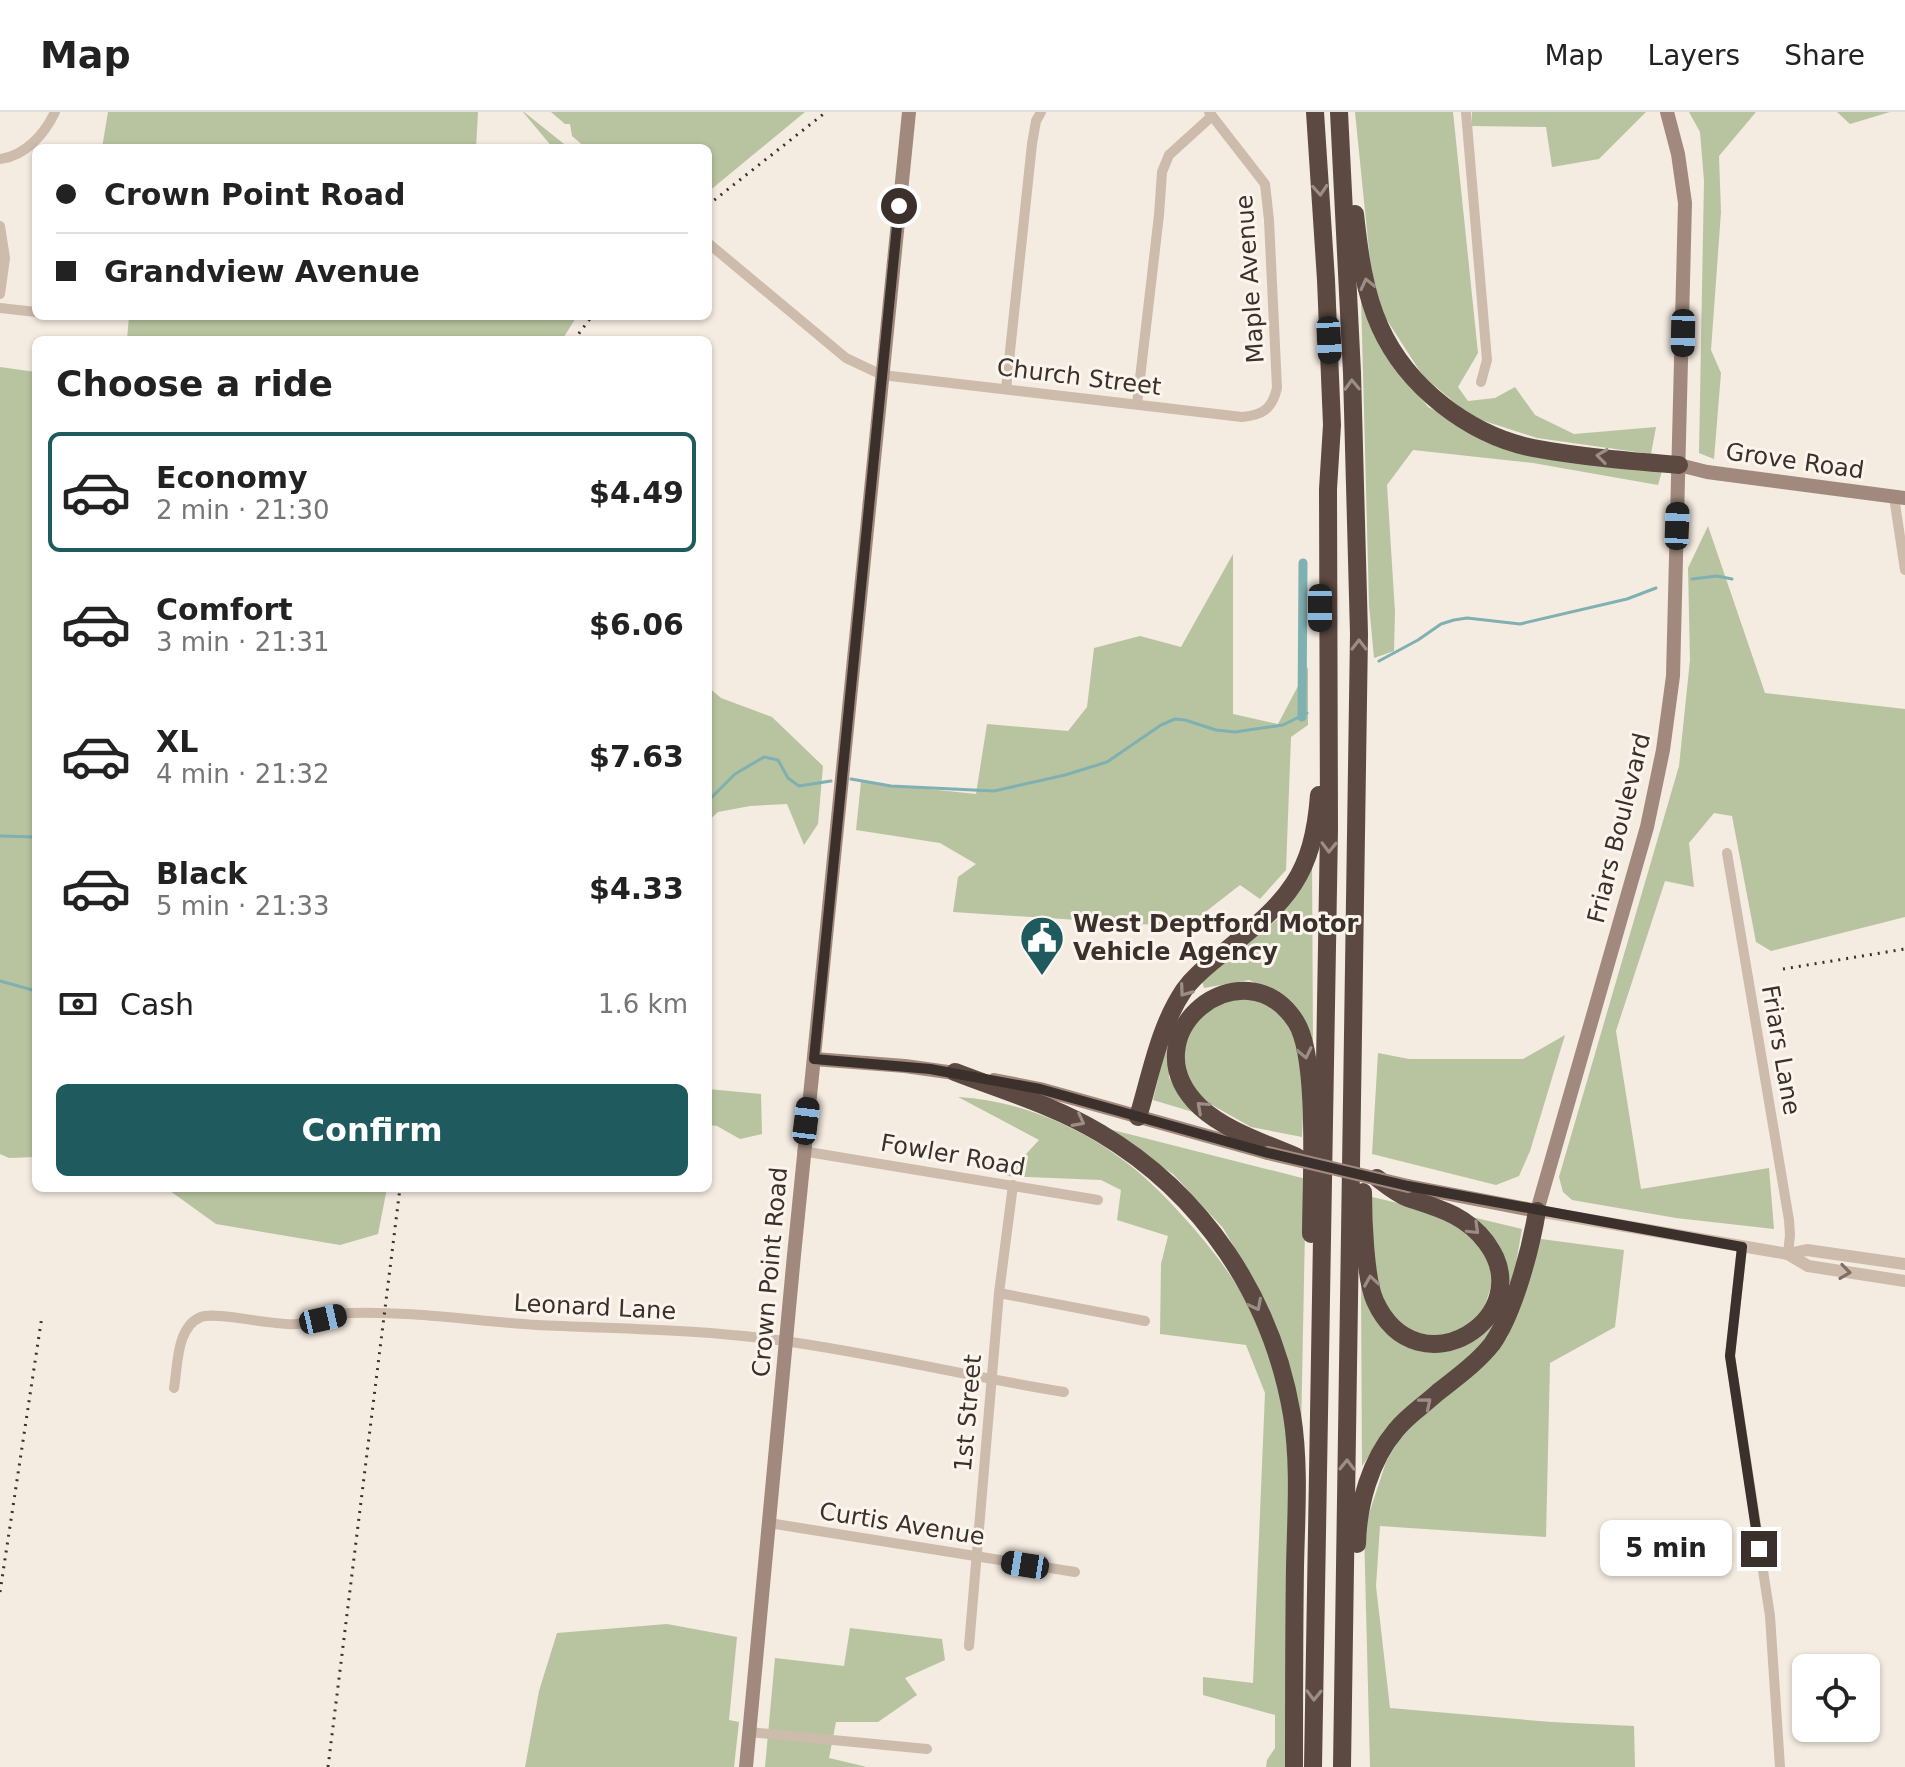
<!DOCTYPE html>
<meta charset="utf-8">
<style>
:root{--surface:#fff;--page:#f2f2f2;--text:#222;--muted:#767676;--line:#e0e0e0;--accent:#1f5a5e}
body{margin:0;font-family:"DejaVu Sans",sans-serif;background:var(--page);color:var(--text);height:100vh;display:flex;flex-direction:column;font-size:30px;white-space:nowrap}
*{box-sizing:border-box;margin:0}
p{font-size:26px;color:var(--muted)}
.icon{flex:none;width:44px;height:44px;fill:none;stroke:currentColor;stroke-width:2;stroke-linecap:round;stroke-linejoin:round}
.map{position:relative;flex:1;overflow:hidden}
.panel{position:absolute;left:32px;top:224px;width:680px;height:856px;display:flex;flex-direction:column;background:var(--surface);border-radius:12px;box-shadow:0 2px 6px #0004}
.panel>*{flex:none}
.top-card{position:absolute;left:32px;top:32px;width:680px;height:176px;border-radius:12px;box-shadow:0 2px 6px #0004;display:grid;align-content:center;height:176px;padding:0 24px;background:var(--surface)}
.fabs{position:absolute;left:1792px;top:1542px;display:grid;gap:16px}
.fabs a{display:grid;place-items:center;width:88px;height:88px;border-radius:12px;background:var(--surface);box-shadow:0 2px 6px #0004;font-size:40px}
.end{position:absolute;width:36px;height:36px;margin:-18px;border:10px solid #3b302b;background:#fff;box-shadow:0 0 0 4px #fff}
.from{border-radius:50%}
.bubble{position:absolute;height:56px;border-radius:12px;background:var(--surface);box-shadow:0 2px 6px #0004;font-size:26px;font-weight:700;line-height:56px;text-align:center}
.car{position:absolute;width:24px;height:48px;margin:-24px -12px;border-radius:10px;box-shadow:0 0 6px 2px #0007;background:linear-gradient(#222 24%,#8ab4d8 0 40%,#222 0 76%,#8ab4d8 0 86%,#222 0)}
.top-card b{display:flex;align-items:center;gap:28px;height:76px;font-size:30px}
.top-card b+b{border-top:2px solid var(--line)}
.top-card i{width:20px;height:20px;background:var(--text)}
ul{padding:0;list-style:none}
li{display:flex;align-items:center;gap:24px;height:120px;margin:0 16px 12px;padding:0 8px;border:4px solid transparent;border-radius:12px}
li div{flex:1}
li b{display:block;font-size:30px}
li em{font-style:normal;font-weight:700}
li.on{border-color:var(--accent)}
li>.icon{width:72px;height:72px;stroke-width:1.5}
h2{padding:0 24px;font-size:36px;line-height:96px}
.pay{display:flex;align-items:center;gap:20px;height:88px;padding:0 24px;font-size:30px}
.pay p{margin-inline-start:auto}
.primary-button{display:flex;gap:16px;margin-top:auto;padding:16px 24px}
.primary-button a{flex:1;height:92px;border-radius:12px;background:var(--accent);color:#fff;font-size:32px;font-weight:700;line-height:92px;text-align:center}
header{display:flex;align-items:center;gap:48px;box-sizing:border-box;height:112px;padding:0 40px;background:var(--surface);border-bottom:2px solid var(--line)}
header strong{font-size:38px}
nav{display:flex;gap:44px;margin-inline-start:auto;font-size:28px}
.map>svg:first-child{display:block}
.green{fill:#b8c4a0}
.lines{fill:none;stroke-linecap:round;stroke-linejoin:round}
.stream{stroke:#7fb0b2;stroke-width:3}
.canal{stroke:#7fb0b2;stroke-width:9}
.minor{stroke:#cdbbac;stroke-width:10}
.tertiary{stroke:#cdbbac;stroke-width:12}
.secondary{stroke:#a18a7d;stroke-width:14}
.motorway{stroke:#5c4a42;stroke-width:18}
.rail{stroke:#3b302b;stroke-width:3;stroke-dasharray:2 6;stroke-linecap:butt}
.secondary-bridge{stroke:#a18a7d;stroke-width:14}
.oneway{stroke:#9c8e87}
.oneway2{stroke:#7d6f65}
.route{stroke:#3b302b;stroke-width:10}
.labels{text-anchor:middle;stroke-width:6;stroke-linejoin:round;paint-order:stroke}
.street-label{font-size:24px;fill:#3b302b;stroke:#fbf5ee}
.poi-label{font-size:24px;font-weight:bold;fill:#3b302b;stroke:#fbf5ee;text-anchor:start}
</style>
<header>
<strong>Map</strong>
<nav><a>Map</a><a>Layers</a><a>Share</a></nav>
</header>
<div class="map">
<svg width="1905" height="1655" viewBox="0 0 1905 1655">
<rect width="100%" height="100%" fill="#f4ebe1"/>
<!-- green -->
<g class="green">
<polygon points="108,0 478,0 476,36 102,36"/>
<polygon points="523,0 524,0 569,36 553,36"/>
<polygon points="551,0 805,0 708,80 708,36 586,36 572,24 570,12 565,12"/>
<polygon points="1355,0 1453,0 1478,241 1458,275 1468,289 1495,286 1515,275 1535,303 1574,322 1656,315 1651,342 1537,326 1472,305 1423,264 1374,188"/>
<polygon points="1472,0 1646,0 1599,47 1552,55 1546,15 1472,14"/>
<polygon points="1689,0 1756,0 1719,44 1721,100 1711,238 1721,261 1714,347 1699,341 1704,69 1700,20"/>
<polygon points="1837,0 1890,0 1850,12"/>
<polygon points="1361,184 1381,236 1428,295 1516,339 1662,359 1658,373 1533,351 1413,338 1387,373 1395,500 1394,539 1374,546 1369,493"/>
<polygon points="129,204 577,204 562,228 127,228"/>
<polygon points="0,255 36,260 36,1045 9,1046 0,1042"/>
<polygon points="1708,414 1765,581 1905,597 1905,805 1771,839 1756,830 1732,704 1714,701 1689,731 1694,775 1665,769 1616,919 1641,1077 1769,1056 1774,1117 1676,1106 1572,1088 1563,1080 1559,1065 1679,654 1690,548 1688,456"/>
<polygon points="1233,442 1233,602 1278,612 1308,555 1308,613 1291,625 1286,758 1260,787 1240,773 1186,815 953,800 958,765 976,752 940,731 856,718 861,670 976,682 987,612 1068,619 1087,595 1094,536 1140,524 1181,535"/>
<polygon points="708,575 721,586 772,605 823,654 818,712 804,733 787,692 750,694 718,700 708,709"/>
<polygon points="1312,749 1313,930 1279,883 1249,868 1204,876 1202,869 1280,805"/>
<path d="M 1245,882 C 1254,887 1266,890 1273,896 C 1310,923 1304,985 1302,1025 L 1251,1015 L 1205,989 L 1184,962 L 1184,924 L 1220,887 Z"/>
<polygon points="1169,922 1169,966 1193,1000 1153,988"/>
<polygon points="1565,923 1530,1039 1519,1064 1496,1073 1372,1042 1378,941 1409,947 1523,947"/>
<polygon points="708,977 761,982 762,1022 740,1027 717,1014 708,1013"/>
<path d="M 958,985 C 1033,989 1108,1027 1161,1081 C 1209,1130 1257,1189 1275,1257 C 1291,1318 1289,1380 1289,1443 C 1289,1514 1289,1584 1289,1655 L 1266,1655 L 1267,1648 L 1275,1636 L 1275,1603 L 1203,1583 L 1203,1565 L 1253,1571 L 1265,1281 L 1246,1233 L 1160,1222 L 1161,1152 L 1168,1124 L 1117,1108 L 1121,1078 L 1101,1068 L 1006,1064 L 1039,1028 Z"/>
<polygon points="1101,1015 1306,1067 1301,1320 1255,1171 1223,1116 1173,1062"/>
<polygon points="166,1076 387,1076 378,1122 340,1133 216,1112"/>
<polygon points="1372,1085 1428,1098 1464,1114 1487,1143 1493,1169 1482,1202 1458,1224 1425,1224 1395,1211 1377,1174 1371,1151"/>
<polygon points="1472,1105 1522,1117 1514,1162 1500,1207 1469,1247 1377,1333 1362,1354 1361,1170 1416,1238 1494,1207 1509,1169 1499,1132"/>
<polygon points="1541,1127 1624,1138 1615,1215 1550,1251 1546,1425 1380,1414 1376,1474 1390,1596 1551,1610 1634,1614 1635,1655 1370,1655 1364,1417 1386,1350 1403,1321 1507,1226"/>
<polygon points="667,1512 737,1525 729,1608 739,1610 734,1655 525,1655 539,1579 557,1521"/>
<polygon points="850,1516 942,1527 945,1548 905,1566 917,1583 878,1610 836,1610 829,1646 867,1655 765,1655 775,1546 844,1554"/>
</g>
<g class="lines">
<!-- stream -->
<g class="stream">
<polyline points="1692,467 1717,464 1732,467"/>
<polyline points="1379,549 1418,528 1441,512 1454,508 1467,506 1520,512 1627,487 1656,476"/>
<polyline points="851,667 891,674 994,679 1065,663 1107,650 1161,613 1175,607 1185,608 1216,618 1235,620 1283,613 1307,601"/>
<polyline points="708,689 735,662 764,645 778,648 788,666 799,674 831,669"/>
<polyline points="0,724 36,725"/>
<polyline points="0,869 36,879"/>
</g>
<!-- canal -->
<polyline class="canal" points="1302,605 1303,451"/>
<!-- minor -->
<g class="minor">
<polyline points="1466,0 1487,248 1481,270"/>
<path d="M 0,47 C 26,44 45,21 55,0"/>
<polyline points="0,114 5,146 0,182"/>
<path d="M 708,131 L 846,246 L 882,263 L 1242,305 C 1263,303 1272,297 1277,276 L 1269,108 L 1265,72 L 1209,0"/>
<polyline points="0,196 36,200"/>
<polyline points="1006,277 1032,32 1036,9 1041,0"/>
<polyline points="1137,292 1159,103 1162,60 1169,43 1212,4"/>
<polyline points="1894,385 1905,458"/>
<polyline points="1727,741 1789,1108 1790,1123 1788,1142"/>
<polyline points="802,1039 1098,1088"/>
<polyline points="1742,1135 1730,1244 1770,1504 1780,1655"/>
<polyline points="999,1181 1145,1209"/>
<path d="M 174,1276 C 178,1254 176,1215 201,1205 C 216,1199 273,1214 297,1212 C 315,1211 332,1202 350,1201 C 412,1199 475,1209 537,1213 C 620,1217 702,1217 784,1229 C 878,1242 971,1265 1064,1280"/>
<polyline points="769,1411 1075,1460"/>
<polyline points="969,1534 999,1181 1013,1073"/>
<polyline points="749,1620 927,1637"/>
</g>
<!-- tertiary -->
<g class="tertiary">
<polyline points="1537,1099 1788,1142 1807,1138 1905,1152"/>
<polyline points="1788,1142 1808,1154 1905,1169"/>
</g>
<!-- secondary -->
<g class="secondary">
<polyline points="1679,353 1707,360 1905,386"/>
<polyline points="814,947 905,954 962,962"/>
<polyline points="994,968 1040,977 1268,1041"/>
<polyline points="1408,1074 1537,1099 1647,715 1663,638 1673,564 1685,91 1678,42 1667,0"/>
<path d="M 746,1655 C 797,1103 850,551 909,0"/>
</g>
<!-- motorway -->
<g class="motorway">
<polyline points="1339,0 1352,261 1359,522 1342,1655"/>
<path d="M 1355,102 C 1359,139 1364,180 1380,215 C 1407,275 1469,323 1533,336 C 1581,345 1631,349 1679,353"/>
<path d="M 955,960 C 1004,979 1055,994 1100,1021 C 1203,1082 1272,1185 1292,1303 C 1300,1353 1296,1405 1295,1455 C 1294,1521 1294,1588 1294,1655"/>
<path d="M 1138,1005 C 1151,962 1159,915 1184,878 C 1196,861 1214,849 1229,836 C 1288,788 1313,763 1319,683"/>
<path d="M 1297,1045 C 1265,1031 1226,1019 1200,995 C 1125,923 1244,829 1296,910 C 1319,946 1311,1075 1311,1122"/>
<path d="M 1363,1080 C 1363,1106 1365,1167 1375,1189 C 1418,1283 1542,1204 1486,1130 C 1466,1103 1438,1096 1408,1086 C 1397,1082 1386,1073 1377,1066"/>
<path d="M 1357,1432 C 1358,1392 1370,1349 1396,1318 C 1407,1304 1424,1293 1437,1281 C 1456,1266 1477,1251 1492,1232 C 1514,1201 1531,1136 1537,1099"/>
<polyline points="1313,1655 1329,717 1328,377 1332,313 1326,168 1315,0"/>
</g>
<!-- rail -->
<g class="rail">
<polyline points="708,93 826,0"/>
<polyline points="574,228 592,204"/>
<polyline points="1783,857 1905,837"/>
<polyline points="0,1480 42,1204"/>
<polyline points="328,1655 400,1076"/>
</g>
<!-- secondary-bridge -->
<polyline class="secondary-bridge" points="1268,1041 1408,1074"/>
</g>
<!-- one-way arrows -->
<defs><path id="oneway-chevron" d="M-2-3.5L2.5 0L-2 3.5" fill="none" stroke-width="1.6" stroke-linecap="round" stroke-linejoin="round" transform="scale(2)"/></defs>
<g class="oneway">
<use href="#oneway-chevron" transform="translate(1320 78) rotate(86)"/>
<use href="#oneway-chevron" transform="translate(1367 172) rotate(-103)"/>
<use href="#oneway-chevron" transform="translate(1352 273) rotate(-92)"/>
<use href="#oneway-chevron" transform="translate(1602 344) rotate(-173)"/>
<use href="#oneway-chevron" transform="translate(1359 533) rotate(-90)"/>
<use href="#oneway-chevron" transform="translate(1329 735) rotate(91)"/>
<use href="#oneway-chevron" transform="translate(1185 879) rotate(126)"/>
<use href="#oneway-chevron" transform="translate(1305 941) rotate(78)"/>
<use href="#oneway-chevron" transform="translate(1202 995) rotate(-138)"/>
<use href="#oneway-chevron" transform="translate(1079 1009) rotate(28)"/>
<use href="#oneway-chevron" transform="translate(1474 1117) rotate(44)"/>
<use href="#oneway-chevron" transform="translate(1371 1169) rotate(-99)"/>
<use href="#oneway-chevron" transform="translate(1256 1193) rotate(63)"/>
<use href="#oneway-chevron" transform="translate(1426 1291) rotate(-40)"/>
<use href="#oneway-chevron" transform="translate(1347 1353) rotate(-89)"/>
<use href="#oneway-chevron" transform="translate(1314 1583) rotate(91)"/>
</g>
<use class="oneway2" href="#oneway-chevron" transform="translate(1845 1160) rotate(8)"/>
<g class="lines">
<!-- route -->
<polyline class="route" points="899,94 814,947 930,957 1040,977 1268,1041 1408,1074 1742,1135 1730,1244 1759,1437"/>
</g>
<!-- icons -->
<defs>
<g id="civic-pin" transform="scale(2.3)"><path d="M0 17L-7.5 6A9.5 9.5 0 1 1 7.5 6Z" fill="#1f5a5e" stroke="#fbf5ee"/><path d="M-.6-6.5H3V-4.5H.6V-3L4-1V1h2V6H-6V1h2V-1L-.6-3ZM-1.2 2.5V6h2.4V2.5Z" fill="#fff"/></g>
</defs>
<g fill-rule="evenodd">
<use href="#civic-pin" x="1042" y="826"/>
</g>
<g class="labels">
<!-- street labels -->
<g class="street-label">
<text transform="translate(1250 167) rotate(-94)" y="8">Maple Avenue</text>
<text transform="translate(1079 265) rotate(7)" y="8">Church Street</text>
<text transform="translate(1795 349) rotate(8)" y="8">Grove Road</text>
<text transform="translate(1619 716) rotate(-76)" y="8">Friars Boulevard</text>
<text transform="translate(1781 938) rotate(80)" y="8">Friars Lane</text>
<text transform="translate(953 1043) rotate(10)" y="8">Fowler Road</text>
<text transform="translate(770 1160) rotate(-85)" y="8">Crown Point Road</text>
<text transform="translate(595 1195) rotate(3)" y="8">Leonard Lane</text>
<text transform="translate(968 1301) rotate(-85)" y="8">1st Street</text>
<text transform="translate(902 1412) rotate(9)" y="8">Curtis Avenue</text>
</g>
<!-- poi labels -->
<g class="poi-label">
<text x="1073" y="820">West Deptford Motor<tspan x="1073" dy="28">Vehicle Agency</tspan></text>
</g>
</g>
</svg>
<div class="fabs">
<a><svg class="icon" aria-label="locate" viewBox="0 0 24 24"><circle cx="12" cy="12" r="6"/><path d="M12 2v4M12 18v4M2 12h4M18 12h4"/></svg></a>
</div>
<i class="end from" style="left:899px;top:94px"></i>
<i class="end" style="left:1759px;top:1437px"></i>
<div class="bubble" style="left:1600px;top:1408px;width:132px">5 min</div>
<i class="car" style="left:1683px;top:221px;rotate:181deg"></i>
<i class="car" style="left:1329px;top:228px;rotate:177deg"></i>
<i class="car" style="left:1677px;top:414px;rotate:2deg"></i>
<i class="car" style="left:1320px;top:496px;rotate:180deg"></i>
<i class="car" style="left:806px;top:1009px;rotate:7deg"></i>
<i class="car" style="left:323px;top:1207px;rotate:77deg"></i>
<i class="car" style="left:1025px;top:1453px;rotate:279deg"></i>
<div class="top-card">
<b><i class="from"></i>Crown Point Road</b>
<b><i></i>Grandview Avenue</b>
</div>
<section class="panel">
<h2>Choose a ride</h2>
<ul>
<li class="on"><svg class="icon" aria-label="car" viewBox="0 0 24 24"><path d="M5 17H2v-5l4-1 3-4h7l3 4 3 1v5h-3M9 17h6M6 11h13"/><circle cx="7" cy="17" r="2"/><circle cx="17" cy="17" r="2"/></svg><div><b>Economy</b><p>2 min · 21:30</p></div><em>$4.49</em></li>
<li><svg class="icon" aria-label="car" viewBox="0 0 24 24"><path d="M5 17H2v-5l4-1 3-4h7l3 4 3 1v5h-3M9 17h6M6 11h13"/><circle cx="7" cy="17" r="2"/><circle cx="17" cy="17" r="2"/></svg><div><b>Comfort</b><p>3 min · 21:31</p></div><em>$6.06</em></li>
<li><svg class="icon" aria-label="car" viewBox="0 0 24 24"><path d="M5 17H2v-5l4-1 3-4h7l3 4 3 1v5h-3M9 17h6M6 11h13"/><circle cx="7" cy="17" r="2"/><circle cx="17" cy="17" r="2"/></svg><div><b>XL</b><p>4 min · 21:32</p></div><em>$7.63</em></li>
<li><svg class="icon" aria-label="car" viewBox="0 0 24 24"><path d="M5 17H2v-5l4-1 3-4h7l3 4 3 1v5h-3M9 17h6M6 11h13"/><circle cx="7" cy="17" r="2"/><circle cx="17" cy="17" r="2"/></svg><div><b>Black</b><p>5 min · 21:33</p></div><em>$4.33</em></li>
</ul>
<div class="pay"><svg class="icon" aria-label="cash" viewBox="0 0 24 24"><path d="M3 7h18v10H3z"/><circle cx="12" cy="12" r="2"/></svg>Cash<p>1.6 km</p></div>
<div class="primary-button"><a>Confirm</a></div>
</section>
</div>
